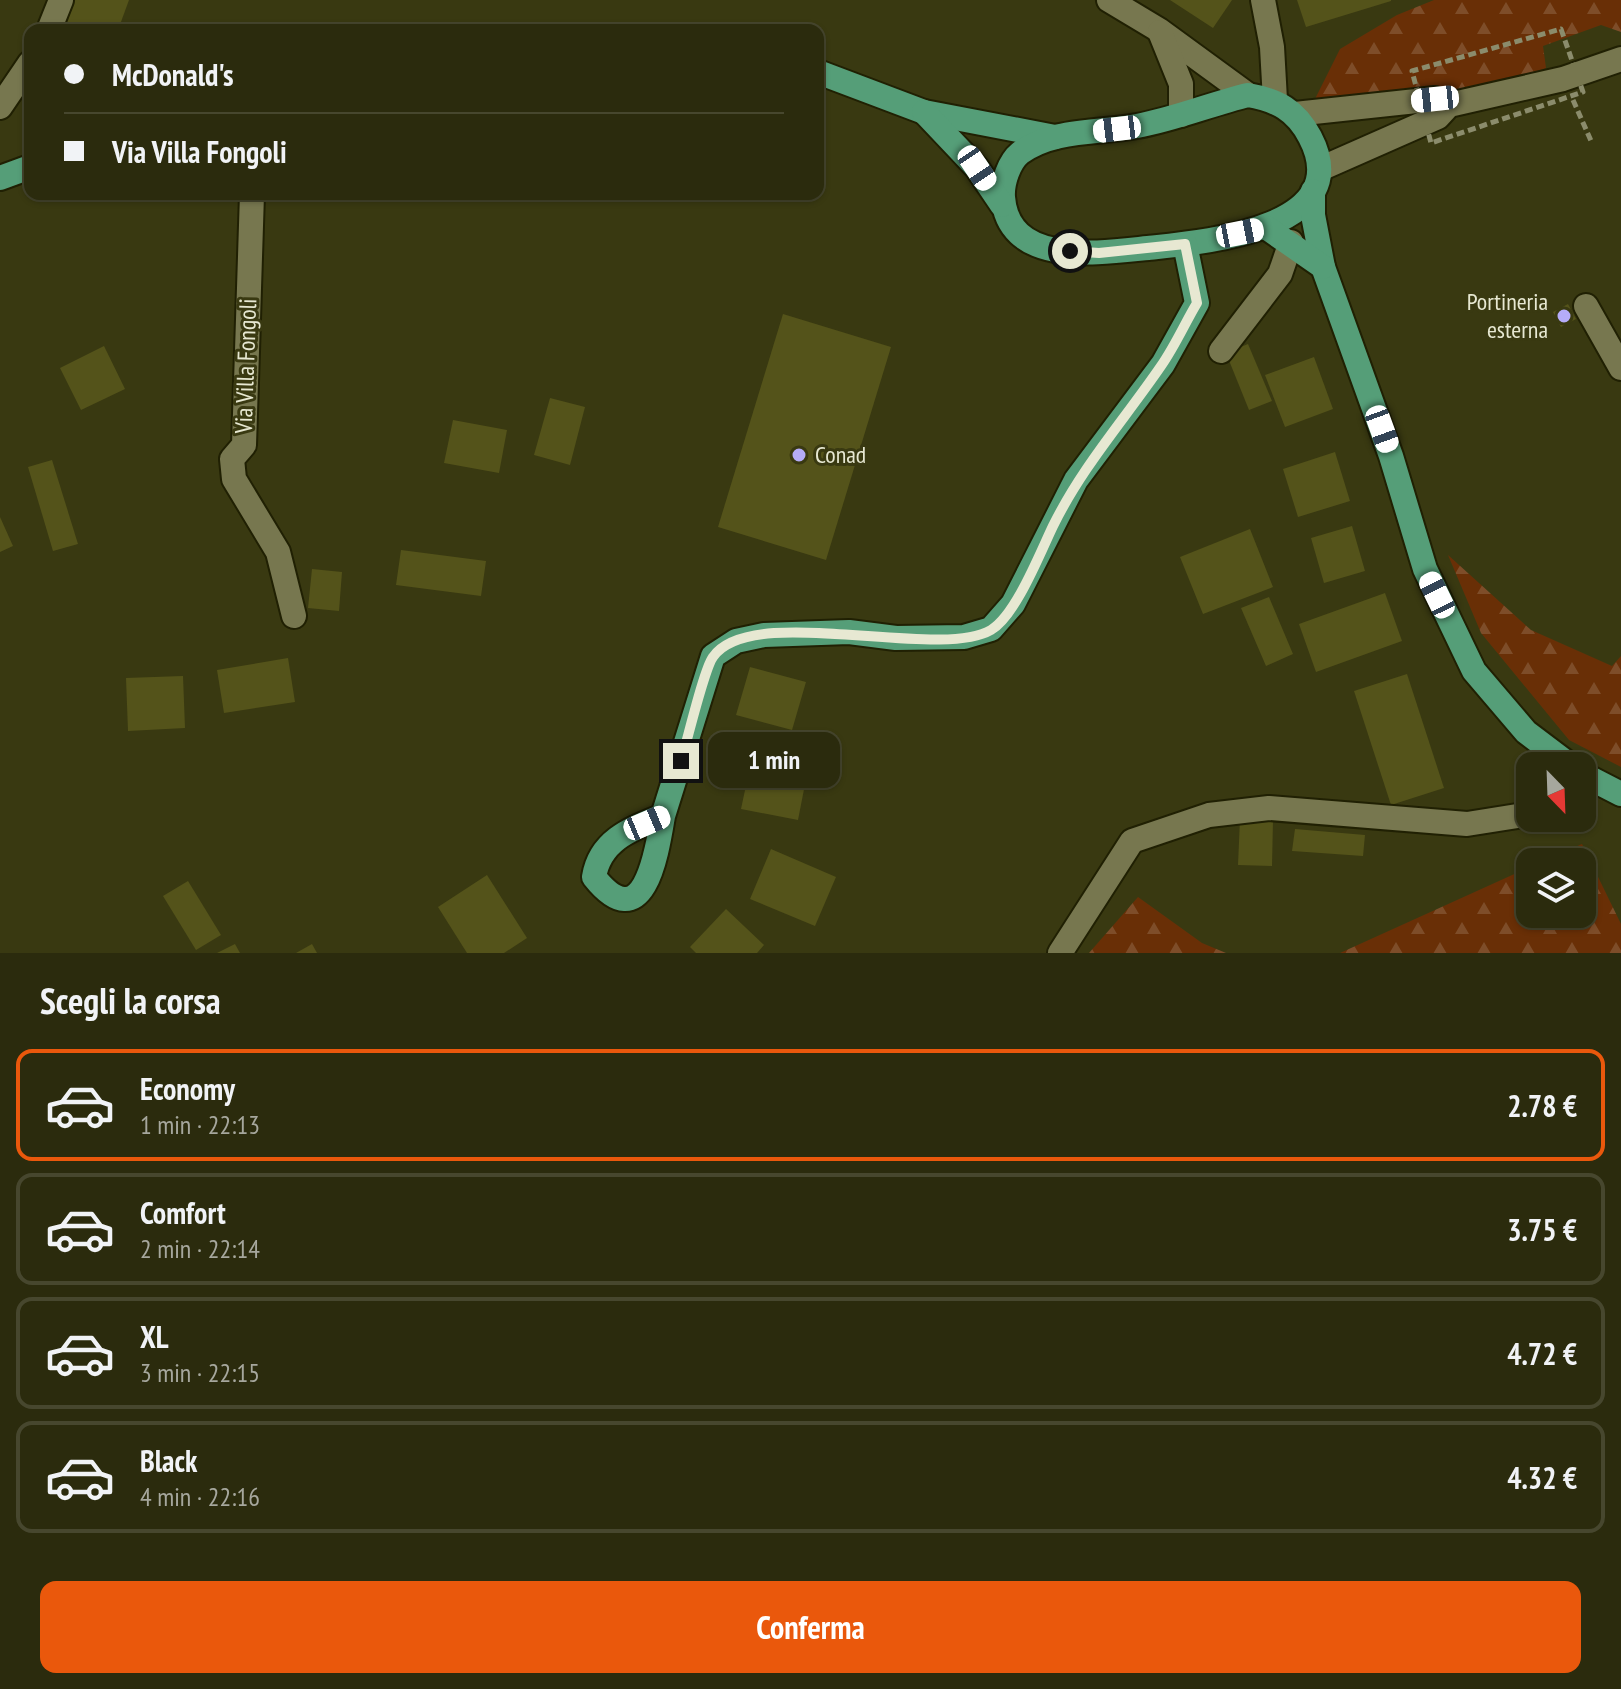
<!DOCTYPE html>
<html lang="it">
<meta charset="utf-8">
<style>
:root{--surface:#2b2b0d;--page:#37371b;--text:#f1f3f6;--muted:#a6a79d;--line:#47472e;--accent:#ea580c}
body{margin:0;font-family:"PT Sans Narrow",sans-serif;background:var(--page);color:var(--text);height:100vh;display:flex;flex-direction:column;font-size:30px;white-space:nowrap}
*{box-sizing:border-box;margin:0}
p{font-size:26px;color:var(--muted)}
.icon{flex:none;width:44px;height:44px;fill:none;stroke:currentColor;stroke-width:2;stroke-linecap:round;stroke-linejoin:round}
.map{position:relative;height:953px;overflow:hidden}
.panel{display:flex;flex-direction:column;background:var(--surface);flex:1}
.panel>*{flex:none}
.hud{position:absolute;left:24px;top:24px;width:800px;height:176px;border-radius:16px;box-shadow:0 2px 6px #0004,0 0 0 2px var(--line);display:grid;align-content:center;height:176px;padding:0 40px;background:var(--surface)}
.needle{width:52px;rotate:157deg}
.controls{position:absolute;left:1516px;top:752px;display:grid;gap:16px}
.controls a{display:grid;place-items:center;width:80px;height:80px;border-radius:16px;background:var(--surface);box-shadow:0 2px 6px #0004,0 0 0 2px var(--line);font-size:40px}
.end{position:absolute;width:36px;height:36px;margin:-18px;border:10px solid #e7e8d2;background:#111;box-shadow:0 0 0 4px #111}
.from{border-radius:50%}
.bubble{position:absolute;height:56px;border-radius:16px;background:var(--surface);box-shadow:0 2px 6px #0004,0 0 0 2px var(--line);font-size:26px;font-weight:700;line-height:56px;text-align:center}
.car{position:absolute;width:24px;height:48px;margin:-24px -12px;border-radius:10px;box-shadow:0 0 6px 2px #0007;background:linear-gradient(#fff 24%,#345 0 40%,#fff 0 76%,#345 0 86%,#fff 0)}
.hud b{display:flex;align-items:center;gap:28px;height:76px;font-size:30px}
.hud b+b{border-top:2px solid var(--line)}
.hud i{width:20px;height:20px;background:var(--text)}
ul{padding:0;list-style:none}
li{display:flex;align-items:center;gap:24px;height:112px;margin:0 16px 12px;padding:0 24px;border:4px solid var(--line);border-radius:16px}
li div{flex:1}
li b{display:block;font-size:30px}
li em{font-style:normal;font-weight:700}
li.active{border-color:var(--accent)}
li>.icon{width:72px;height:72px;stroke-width:1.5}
h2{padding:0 40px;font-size:36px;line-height:96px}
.button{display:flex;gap:16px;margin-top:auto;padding:16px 40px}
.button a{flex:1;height:92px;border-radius:16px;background:var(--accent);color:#fff;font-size:32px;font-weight:700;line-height:92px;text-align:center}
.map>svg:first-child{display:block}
.forest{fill:url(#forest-firs)}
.building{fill:#54531a}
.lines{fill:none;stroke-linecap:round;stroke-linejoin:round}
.minor-casing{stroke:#202003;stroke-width:28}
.major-casing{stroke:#202003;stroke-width:28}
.path{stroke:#8b8c6c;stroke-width:5;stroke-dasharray:8 4;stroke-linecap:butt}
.minor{stroke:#77774f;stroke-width:24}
.major{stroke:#559e78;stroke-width:24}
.route{stroke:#e7e8d2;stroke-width:10}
.poi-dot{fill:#b5acf8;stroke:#393911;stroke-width:3}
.labels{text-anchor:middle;stroke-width:6;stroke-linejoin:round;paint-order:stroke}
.poi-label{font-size:24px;fill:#e7e8d2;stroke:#393911;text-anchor:end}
.street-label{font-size:24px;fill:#e7e8d2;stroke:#393911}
</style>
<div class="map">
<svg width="1621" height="953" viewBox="0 0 1621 953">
<defs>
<pattern id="forest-firs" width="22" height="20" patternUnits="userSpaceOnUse" patternTransform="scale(2)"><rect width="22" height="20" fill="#692f06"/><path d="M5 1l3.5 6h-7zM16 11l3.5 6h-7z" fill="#7e4d29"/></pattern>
</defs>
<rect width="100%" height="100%" fill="#393911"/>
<!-- forest -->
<g class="forest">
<path d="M 1434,0 L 1621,0 L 1621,32 L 1601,25 L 1543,46 L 1546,68 C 1478,95 1388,96 1314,101 L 1340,49 L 1397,15 Z"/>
<polygon points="1448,555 1531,630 1612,666 1621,656 1621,767 1569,740 1481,633"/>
<polygon points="1582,844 1621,924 1621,953 1340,953 1530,867 1530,914 1582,914 1582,862 1542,862"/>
<polygon points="1138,897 1202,943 1226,953 1089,953"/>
</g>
<!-- building -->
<g class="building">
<polygon points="75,0 129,0 118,30 64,30"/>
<polygon points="1170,0 1232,0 1213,28"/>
<polygon points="1297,0 1391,0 1391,1 1306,27"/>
<polygon points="1568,304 1576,319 1561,327 1553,312"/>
<polygon points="783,314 891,347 826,560 718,527"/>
<polygon points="1248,344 1272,401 1249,410 1226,353"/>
<polygon points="104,346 125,389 81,410 60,368"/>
<polygon points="1314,357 1333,409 1285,427 1265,375"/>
<polygon points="550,398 585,407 570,465 534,455"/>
<polygon points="453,420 507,430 499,473 444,463"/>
<polygon points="1335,452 1350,501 1298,517 1283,469"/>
<polygon points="52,460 78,544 53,551 28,467"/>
<polygon points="0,517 13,546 0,552"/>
<polygon points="1352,526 1365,571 1324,583 1311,538"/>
<polygon points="1250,529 1273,587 1203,614 1180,557"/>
<polygon points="401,550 486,561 481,596 396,585"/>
<polygon points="312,569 342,572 339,611 308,608"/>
<polygon points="1385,593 1402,641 1316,672 1299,624"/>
<polygon points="1269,597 1293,654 1266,666 1241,608"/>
<polygon points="288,658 295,702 224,713 217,670"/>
<polygon points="750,667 806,682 792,730 736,715"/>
<polygon points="1407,674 1444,788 1391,805 1354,691"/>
<polygon points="183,676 185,728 128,731 126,678"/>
<polygon points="751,762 807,774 798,820 741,809"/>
<polygon points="1240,819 1273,820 1272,866 1238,865"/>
<polygon points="1295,829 1365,835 1363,856 1292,851"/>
<polygon points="771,849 836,877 815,926 750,899"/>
<polygon points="487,875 527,938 504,953 467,953 438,907"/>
<polygon points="188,881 221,935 196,950 163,896"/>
<polygon points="726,909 764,945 757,953 696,953 690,947"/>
<polygon points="235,944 240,953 217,953"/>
<polygon points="312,944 317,953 296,953"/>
</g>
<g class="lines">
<!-- minor casing -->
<g class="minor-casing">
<g id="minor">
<polyline points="1109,0 1159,30 1248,95"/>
<polyline points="1263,0 1272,47 1275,100"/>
<polyline points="49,30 61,0"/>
<polyline points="1160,32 1181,84 1181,115"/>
<polyline points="0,107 30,63"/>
<polyline points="1295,114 1435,99 1449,105"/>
<polyline points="1320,169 1438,117 1449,105 1563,79 1621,59"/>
<polyline points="252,194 244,445 232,459 234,479 278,552 294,616"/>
<polyline points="1586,306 1621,368"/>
<polyline points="1221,351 1280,274 1291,242"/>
<polyline points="1060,953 1132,841 1209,815 1269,808 1467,824 1530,814"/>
</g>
</g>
<!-- major casing -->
<g class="major-casing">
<g id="major">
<polyline points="818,72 924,112 1055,137"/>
<path d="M 1248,95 C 1277,100 1296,110 1310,137 C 1358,229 1205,242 1148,248 C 1099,253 1008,267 1003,197 C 1002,183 1009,162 1020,153 C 1052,129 1099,133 1137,126 C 1175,119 1211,104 1248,95 Z"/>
<polyline points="924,112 977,168 1002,205"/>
<polyline points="0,178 30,167"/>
<polyline points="1313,191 1313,215 1323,267 1391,456 1425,569 1474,671 1526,732 1571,766"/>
<polyline points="1267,228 1323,267"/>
<polyline points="1582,774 1621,794"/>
<path d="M 663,816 C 657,852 644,940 594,877 C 600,840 631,829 663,816 L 713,656 L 736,641 L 764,635 L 849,632 L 896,638 L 964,637 L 991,629 L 1013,604 L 1076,480 L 1163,364 L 1197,303 L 1185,244"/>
</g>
</g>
<!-- path -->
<g class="path">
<polygon points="1561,29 1583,92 1431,143 1412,71"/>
<polyline points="1573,100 1592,143"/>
</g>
<!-- minor -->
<use href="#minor" class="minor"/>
<!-- major -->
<use href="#major" class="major"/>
</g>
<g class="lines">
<!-- route -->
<path class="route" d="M 681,761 C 687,742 704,669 713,657 C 751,602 937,661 991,630 C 1016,615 1040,553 1053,526 C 1082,467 1124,420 1161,366 C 1175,346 1185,323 1197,303 L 1185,244 L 1099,253 L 1070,251"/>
</g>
<!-- markers -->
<g class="poi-dot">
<circle cx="1564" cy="316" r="8"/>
<circle cx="799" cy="455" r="8"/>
</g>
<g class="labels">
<!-- poi labels -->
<g class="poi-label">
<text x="1548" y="310">Portineria<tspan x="1548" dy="28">esterna</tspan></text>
<text x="815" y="463" text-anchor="start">Conad</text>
</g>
<!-- street labels -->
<g class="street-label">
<text transform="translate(246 366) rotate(-88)" y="8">Via Villa Fongoli</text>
</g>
</g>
</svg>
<div class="controls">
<a><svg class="needle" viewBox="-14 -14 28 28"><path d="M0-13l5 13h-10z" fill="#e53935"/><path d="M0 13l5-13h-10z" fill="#a6a79d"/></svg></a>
<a><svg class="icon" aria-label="layers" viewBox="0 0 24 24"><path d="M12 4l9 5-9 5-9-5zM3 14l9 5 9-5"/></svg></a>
</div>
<i class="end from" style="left:1070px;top:251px"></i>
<i class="end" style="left:681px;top:761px"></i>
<div class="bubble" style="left:708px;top:732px;width:132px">1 min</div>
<i class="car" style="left:1435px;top:99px;rotate:264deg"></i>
<i class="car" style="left:1117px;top:129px;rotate:263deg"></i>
<i class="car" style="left:977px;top:168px;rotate:146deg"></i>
<i class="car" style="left:1240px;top:233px;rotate:79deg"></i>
<i class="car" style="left:1382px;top:429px;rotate:160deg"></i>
<i class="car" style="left:1437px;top:595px;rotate:334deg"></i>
<i class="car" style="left:647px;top:823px;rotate:67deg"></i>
<div class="hud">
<b><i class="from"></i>McDonald's</b>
<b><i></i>Via Villa Fongoli</b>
</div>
</div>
<section class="panel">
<h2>Scegli la corsa</h2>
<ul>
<li class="active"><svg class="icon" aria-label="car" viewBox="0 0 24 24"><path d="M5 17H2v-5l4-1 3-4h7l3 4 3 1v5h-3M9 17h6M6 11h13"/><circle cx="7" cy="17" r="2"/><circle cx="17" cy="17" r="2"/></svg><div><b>Economy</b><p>1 min · 22:13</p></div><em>2.78 €</em></li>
<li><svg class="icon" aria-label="car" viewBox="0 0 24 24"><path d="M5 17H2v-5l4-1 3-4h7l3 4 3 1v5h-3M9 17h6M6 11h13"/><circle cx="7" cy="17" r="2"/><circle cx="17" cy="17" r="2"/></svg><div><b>Comfort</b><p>2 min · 22:14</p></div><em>3.75 €</em></li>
<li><svg class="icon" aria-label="car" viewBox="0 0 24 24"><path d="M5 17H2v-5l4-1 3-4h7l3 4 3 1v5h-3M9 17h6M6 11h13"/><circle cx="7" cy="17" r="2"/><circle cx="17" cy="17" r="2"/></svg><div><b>XL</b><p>3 min · 22:15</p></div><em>4.72 €</em></li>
<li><svg class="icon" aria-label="car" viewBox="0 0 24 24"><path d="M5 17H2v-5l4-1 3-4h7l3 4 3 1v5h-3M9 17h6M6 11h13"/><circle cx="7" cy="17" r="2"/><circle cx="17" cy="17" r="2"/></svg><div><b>Black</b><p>4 min · 22:16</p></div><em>4.32 €</em></li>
</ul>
<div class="button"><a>Conferma</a></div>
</section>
